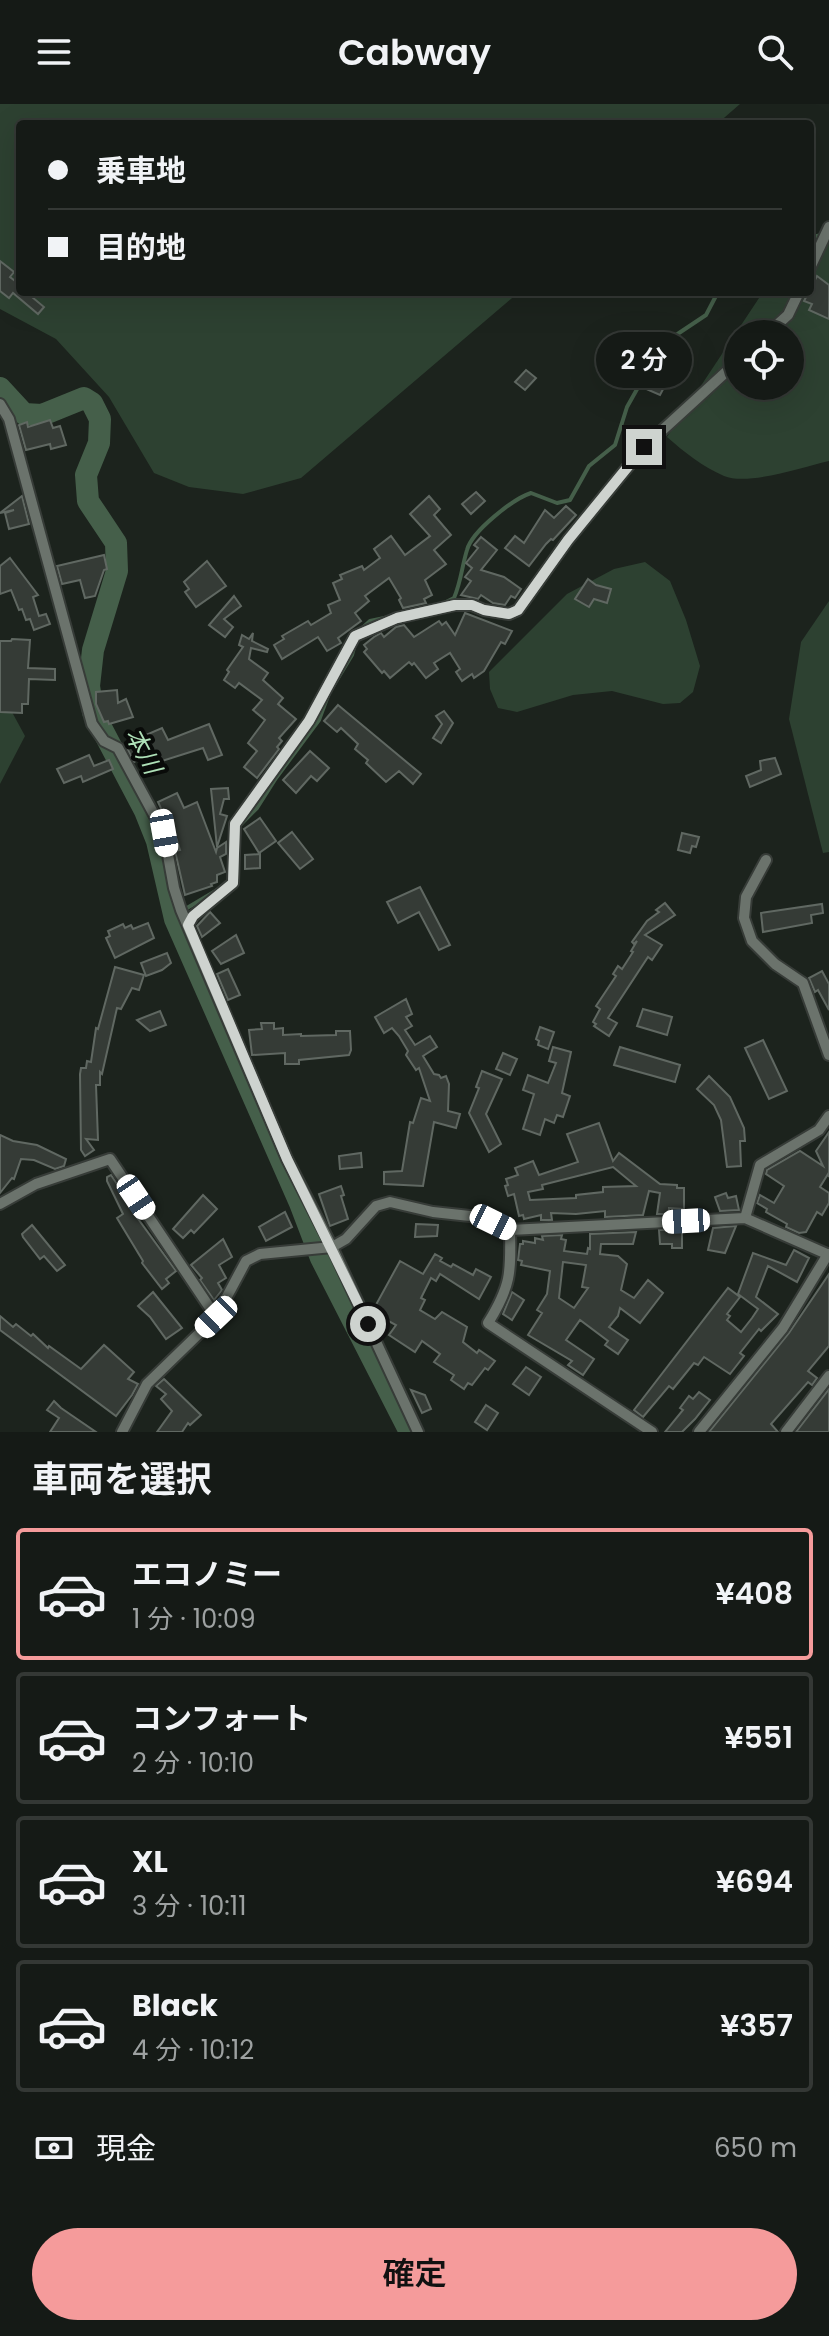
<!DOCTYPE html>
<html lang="ja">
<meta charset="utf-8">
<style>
:root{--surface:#151a16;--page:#222723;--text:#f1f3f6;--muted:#9da1a1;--line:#343835;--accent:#f59b9b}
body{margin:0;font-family:Poppins,"Noto Sans JP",sans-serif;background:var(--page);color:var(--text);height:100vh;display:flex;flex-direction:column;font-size:30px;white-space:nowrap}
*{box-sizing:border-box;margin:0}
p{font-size:26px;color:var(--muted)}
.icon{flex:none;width:44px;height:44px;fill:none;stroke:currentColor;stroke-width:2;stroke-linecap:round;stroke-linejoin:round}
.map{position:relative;height:1328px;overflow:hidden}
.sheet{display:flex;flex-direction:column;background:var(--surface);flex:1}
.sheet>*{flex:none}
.guide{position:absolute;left:16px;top:16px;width:798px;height:176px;border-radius:8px;box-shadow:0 8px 32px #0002,0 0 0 2px var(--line);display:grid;align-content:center;height:176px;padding:0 32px;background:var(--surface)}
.fabs{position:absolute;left:724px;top:216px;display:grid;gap:16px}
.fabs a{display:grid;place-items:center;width:80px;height:80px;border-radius:50%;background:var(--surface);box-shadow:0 8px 32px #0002,0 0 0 2px var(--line);font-size:40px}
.end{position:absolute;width:36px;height:36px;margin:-18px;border:10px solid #ced3cf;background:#111;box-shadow:0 0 0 4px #111}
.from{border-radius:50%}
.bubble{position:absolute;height:56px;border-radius:28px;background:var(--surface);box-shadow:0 8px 32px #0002,0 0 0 2px var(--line);font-size:26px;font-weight:600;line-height:56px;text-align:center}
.car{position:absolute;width:24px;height:48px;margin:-24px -12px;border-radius:10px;box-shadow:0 0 6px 2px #0007;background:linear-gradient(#fff 24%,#345 0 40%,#fff 0 76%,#345 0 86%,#fff 0)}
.guide b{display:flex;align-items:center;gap:28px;height:76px;font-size:30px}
.guide b+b{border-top:2px solid var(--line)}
.guide i{width:20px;height:20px;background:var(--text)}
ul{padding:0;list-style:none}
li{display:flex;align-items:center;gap:24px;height:132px;margin:0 16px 12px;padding:0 16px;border:4px solid var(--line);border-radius:8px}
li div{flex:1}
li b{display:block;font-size:30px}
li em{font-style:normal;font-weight:600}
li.active{border-color:var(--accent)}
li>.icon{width:72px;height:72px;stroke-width:1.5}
h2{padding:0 32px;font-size:36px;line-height:96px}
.pay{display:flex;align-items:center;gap:20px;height:88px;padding:0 32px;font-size:30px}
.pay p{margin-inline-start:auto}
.primary-button{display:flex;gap:16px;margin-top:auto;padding:16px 32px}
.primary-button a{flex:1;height:92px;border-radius:48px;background:var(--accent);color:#111;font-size:32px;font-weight:600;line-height:92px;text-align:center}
header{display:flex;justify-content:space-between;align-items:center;height:104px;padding:0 32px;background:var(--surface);font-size:36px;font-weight:600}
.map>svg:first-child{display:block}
.green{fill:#2d4131;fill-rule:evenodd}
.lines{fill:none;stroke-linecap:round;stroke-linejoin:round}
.stream{stroke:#455f4a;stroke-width:4}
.river{stroke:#455f4a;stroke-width:22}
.building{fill:#353b36;stroke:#606862;stroke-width:2;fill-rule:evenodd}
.minor-casing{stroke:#373c38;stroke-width:14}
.minor{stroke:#6b736c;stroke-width:10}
.route{stroke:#ced3cf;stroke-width:10}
.labels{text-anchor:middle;stroke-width:8;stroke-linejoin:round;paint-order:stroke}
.water-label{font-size:24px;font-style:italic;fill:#afe1b8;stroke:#090b09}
</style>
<header><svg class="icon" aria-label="menu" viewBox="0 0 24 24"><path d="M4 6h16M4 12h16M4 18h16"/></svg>Cabway<svg class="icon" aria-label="search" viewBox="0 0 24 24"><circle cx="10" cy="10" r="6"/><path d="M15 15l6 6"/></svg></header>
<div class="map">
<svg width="829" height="1328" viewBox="0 0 829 1328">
<rect width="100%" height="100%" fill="#1c231d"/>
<!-- green -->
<g class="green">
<polygon points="0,0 740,0 717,20 20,20 20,188 519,188 301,374 243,390 189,383 154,369 109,293 56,235 0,205"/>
<path d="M 829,125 L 829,357 C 803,363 748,382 724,372 C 703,363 684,348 667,333 L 763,188 L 810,188 L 810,143 ZM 738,230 L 790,230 L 790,282 L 738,282 Z"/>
<polygon points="645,458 670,477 686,516 700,562 693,588 680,599 663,600 612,587 573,591 517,608 498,604 490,585 489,568 567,490 614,465"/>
<polygon points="829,497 829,748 823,749 789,615 801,538"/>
<polygon points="0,586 25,632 0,680"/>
</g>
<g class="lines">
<!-- stream -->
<g class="stream">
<polyline points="810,133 823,131"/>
<path d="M 444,499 L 454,494 C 461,478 462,462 467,446 C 472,427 513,395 531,389 L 557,399 L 570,396 L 589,362 L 615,341 L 627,303 L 654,255 L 667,237 L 706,211 L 718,188"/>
<polyline points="359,527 370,517 389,513"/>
<polyline points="240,721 257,704 276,674 319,616 329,589 352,551 355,540"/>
<polyline points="175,815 187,804 219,785"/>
</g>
<!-- river -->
<polyline class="river" points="0,284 24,310 42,311 84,294 92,299 100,315 99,339 86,371 88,397 116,439 117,467 93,546 89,582 93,608 145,707 157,737 175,815 300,1099 321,1154 410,1328"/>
</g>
<!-- building -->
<g class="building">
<polygon points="0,157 14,168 10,173 19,180 20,188 26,188 44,203 38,210 13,189 9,194 0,187"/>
<polygon points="817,172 829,181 829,215 809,206 812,200 804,197"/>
<polygon points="654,263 665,268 663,271 669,274 660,291 644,284"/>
<polygon points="526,266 536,274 525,286 515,278"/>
<polygon points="50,316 53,324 60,322 66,341 51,345 50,340 26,346 19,321 27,318 28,323"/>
<polygon points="476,388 485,397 471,410 462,400"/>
<polygon points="22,392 29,420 9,425 5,409 14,406 0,409"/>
<polygon points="429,392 440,405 434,411 451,431 434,446 446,460 425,476 432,491 424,495 426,499 403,504 399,496 401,494 389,474 365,492 369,497 355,509 361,517 338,534 341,539 327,547 318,533 282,555 274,541 284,535 282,532 308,517 311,521 331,509 328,501 340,496 333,479 342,475 340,471 362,462 364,466 380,454 374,445 391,432 405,451 430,432 410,410"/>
<polygon points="566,402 576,411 553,436 551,435 546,440 529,462 505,444 515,432 524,439 545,406 554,414"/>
<polygon points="481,433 497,446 481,466 504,473 521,485 515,494 511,492 505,501 493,499 481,491 478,495 461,491 471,477 465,473 472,464 466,459 478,444 474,441"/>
<polygon points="104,451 107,465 104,466 95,492 85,494 80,476 62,480 57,462"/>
<polygon points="10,454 38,491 33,493 39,512 46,510 50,520 34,526 30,515 26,516 22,505 19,506 11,486 0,490 0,462"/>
<polygon points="207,457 226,482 196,503 185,488 189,485 184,478"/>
<polygon points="588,475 596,481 611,485 607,499 594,495 589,503 575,495"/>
<polygon points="234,492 241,502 224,515 233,523 225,533 209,521"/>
<polygon points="465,509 512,527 505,540 501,538 484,567 474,574 472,570 462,577 456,568 460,565 450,549 434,559 438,565 426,574 414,559 412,561 409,558 390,574 384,567 382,569 364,548 367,545 364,541 374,533 381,529 384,533 396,523 404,521 414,533 439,517 442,521 446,518 455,531"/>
<polygon points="253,529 252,537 268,545 267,548 251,544 249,555 268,569 263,576 283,594 278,600 296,615 279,634 282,637 277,643 279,645 257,674 244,663 257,647 248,639 265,616 253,606 262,596 239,579 235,584 224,576 229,568 227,566 243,543 239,541 242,531 249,535"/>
<polygon points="12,535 30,536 28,564 55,565 55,576 29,575 28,600 22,600 22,609 0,608 0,537 11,537"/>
<polygon points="117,586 118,599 126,595 133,613 109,620 108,617 104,618 96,600 96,588"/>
<polygon points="338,601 421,670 413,680 399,667 386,678 366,659 368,656 355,645 358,640 341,624 337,628 324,617"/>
<polygon points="444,607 453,619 441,639 433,634 442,620 436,612"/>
<polygon points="209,620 222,651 208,656 203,644 162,657 160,651 148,657 146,652 134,658 125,640 162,624 168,636"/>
<polygon points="310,647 329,664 317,677 311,672 296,689 283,676"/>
<polygon points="89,651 94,662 109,656 113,665 83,678 81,672 64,679 57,665"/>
<polygon points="775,654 781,670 750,683 746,672 761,666 760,657"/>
<polygon points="228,684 229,695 224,695 220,710 227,712 217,743 211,685"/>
<polygon points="177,689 184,704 197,698 216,748 217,744 226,738 226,750 220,753 225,768 217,771 217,778 211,780 212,782 185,791 175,747 180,746 172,721 169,722 158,698"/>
<polygon points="260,714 276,737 259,749 244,725"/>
<polygon points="292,728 313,755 300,765 278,739"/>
<polygon points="682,729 699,733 696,743 692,742 690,749 678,746"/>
<polygon points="260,750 260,764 245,765 245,751"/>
<polygon points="420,783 450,841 439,846 419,808 398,819 387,798"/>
<polygon points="665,799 675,811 645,831 662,841 652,856 648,853 608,914 617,919 609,932 594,922 596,920 593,918 600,905 596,902 616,872 613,870 618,862 622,865 633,848 631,847 637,837 634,840 632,838 647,817 659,808 656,806"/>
<polygon points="822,800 823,809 811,811 812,819 763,828 761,809"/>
<polygon points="210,808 220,819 202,833 197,822"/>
<polygon points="148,819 154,834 115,854 106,834 110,832 108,827 123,820 125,824 131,821 133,825"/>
<polygon points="236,831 244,849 221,860 212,847"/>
<polygon points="167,849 171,859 162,866 146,872 141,859"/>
<polygon points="115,863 144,871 139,886 132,884 121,905 117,904 102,970 100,968 100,981 96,981 98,1036 86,1035 94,1046 85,1052 81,1046 80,970 81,964 86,964 87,957 91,958 96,924 98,925"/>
<polygon points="228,865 240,891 228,896 217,870"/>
<polygon points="822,867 829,880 829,906 818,886 815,888 809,874"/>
<polygon points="406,895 412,910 406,913 412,922 405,926 415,941 430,932 437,943 423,952 434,970 439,971 441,974 446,972 449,980 448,1007 460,1010 456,1024 434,1018 423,1082 384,1080 384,1068 402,1067 410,1018 413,1019 421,994 430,997 419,964 416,966 406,951 408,947 399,932 392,924 384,929 375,913"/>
<polygon points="643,905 672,913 667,931 637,922"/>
<polygon points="160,907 166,921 150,927 137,916"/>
<polygon points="261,919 274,919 274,925 283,924 283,931 301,930 301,932 336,931 336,927 350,927 351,946 349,951 299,956 299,960 285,960 285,949 252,951 249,926 262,925"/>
<polygon points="540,923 554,928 548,945 538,941 539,937 536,935"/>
<polygon points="763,936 787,987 769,995 745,944"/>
<polygon points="553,943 571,948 562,989 570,992 563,1013 557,1011 554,1019 545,1015 540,1031 523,1025 534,990 523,986 528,971 548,979 556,959 549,957"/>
<polygon points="620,943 680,961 675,978 614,961"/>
<polygon points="503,949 517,955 510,971 496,965"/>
<polygon points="482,967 502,975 486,1010 501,1040 489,1048 469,1009 479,984 476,983"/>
<polygon points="709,972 730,993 744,1024 745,1037 740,1037 741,1062 727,1063 721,1016 714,1001 697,985"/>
<path d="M 599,1019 L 613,1057 L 619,1049 L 660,1080 L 677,1081 L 677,1084 L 684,1084 L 684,1105 L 669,1104 L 669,1110 L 657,1110 L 660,1089 L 649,1087 L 643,1111 L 605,1113 L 605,1107 L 576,1110 L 551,1109 L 552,1116 L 541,1116 L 541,1111 L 524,1115 L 523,1111 L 519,1112 L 514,1090 L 508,1092 L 505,1082 L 508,1081 L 506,1075 L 518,1071 L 515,1064 L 533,1057 L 539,1071 L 578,1058 L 567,1030 ZM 613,1063 L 636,1082 L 603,1083 L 603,1088 L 576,1091 L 576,1094 L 530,1096 L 528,1088 L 543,1085 L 542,1081 Z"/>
<polygon points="829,1028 829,1073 828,1070 820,1083 829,1089 829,1099 822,1111 817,1108 806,1128 799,1129 786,1123 787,1120 766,1108 767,1105 757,1099 760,1091 774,1099 784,1082 766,1070 767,1066 800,1047 823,1062 816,1047"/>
<polygon points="0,1031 13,1037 37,1041 66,1055 64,1062 55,1065 34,1056 21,1055 14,1075 12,1074 0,1089"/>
<polygon points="361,1049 362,1063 340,1065 339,1052"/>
<polygon points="111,1071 133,1104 131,1105 176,1167 166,1175 169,1179 162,1185 142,1159 143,1157 117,1114 123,1110 107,1077 107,1073"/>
<polygon points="341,1082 344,1091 341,1092 348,1115 330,1122 319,1090"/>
<polygon points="726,1089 728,1094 736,1092 739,1106 720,1107 715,1093"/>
<polygon points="203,1091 217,1105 194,1129 191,1126 183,1134 173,1125"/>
<polygon points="285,1108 292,1123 266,1137 259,1123"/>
<polygon points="416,1120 438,1121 437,1132 415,1133"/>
<polygon points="32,1121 65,1161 57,1167 44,1152 40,1155 23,1133 22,1130"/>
<polygon points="736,1122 725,1149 708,1146 713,1124"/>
<polygon points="659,1126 682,1126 682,1144 672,1144 672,1140 660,1140"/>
<path d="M 636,1128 L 633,1140 L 601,1140 L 600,1150 L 618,1152 L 627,1160 L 621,1186 L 634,1194 L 648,1176 L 663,1189 L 640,1219 L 620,1204 L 618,1212 L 609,1223 L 628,1236 L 618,1250 L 605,1241 L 608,1237 L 580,1216 L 566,1236 L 594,1255 L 583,1271 L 568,1261 L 572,1257 L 528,1231 L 542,1209 L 537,1206 L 547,1190 L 550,1167 L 521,1161 L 522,1157 L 518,1156 L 520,1140 L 523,1140 L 523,1137 L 535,1139 L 535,1134 L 543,1136 L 542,1132 L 562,1131 L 561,1135 L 566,1136 L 564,1147 L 587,1150 L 588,1144 L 590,1145 L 590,1130 ZM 563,1158 L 586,1161 L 582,1183 L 588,1184 L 574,1204 L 559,1194 Z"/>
<polygon points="223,1135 232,1153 219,1161 226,1174 218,1179 222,1186 214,1196 200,1176 202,1174 191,1161"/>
<polygon points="794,1146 809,1154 797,1178 768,1162 756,1193 778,1210 761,1227 759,1225 740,1249 744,1252 730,1270 704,1253 698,1261 694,1259 673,1285 669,1282 643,1313 634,1306 728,1184 740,1193 727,1210 730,1212 727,1216 741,1228 752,1214 758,1205 738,1190 753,1149 786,1161"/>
<polygon points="435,1150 442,1154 440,1157 451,1163 453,1160 473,1171 476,1165 491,1173 479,1195 440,1170 436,1177 431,1174 421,1194 425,1196 420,1206 435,1215 442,1208 467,1223 463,1238 477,1249 479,1246 495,1257 488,1266 485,1264 472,1281 468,1279 464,1285 451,1276 454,1271 434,1258 440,1250 422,1237 415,1248 389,1231 396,1221 372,1208 400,1157 423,1170"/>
<polygon points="829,1170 829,1242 808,1267 817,1274 812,1281 808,1278 771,1320 778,1328 709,1328 789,1229"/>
<polygon points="153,1188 182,1224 166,1235 150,1213 138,1202"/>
<polygon points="512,1188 524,1196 512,1216 503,1210"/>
<polygon points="0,1212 13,1223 16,1220 31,1232 33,1230 48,1244 49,1242 81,1265 104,1241 134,1268 128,1275 138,1280 132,1291 116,1312 0,1226"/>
<polygon points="526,1263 541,1273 529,1291 513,1280"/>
<polygon points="164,1275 201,1311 190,1321 188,1319 182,1328 157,1328 172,1307 161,1295 166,1290 156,1282"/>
<polygon points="829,1285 829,1328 796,1328"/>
<polygon points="411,1286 425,1291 431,1305 422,1309"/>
<polygon points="699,1288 710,1296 695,1315 682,1328 665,1328 683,1306 680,1304 689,1292 693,1295"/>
<polygon points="54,1297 61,1304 96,1328 50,1328 59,1314 47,1306"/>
<polygon points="486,1301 498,1309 487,1326 475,1318"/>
</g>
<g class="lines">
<!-- minor casing -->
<g class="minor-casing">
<g id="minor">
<polyline points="810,164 829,123"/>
<polyline points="767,230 788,211 799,188"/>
<polyline points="0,300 9,315 92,620 104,637 118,644 164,729 174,784 181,806 287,1055 332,1143 418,1328"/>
<polyline points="766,756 746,793 744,814 752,837 775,860 803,879 829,951"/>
<polyline points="188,821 193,812 233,779 235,720 309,617 355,532 397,514 455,501 472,501 484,506 509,510 518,506 568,436 644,343 738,257"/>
<polyline points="0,1100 36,1080 110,1055 216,1213"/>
<polyline points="745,1114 760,1061 819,1026 829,1012"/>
<path d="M 510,1126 C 511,1169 511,1182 488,1219 L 652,1328"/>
<polyline points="122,1328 147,1280 216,1213 246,1157 260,1150 332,1143 346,1135 376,1102 390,1098 433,1108 479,1113 510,1126 745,1114 829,1151"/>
<polyline points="699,1328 783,1224 828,1150"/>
<polyline points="786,1328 829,1272"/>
</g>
</g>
<!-- minor -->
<use href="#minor" class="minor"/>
</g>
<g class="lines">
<!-- route -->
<polyline class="route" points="368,1220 287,1055 188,821 193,812 233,779 235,720 309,617 355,532 397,514 455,501 472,501 484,506 509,510 518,506 568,436 644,343"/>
</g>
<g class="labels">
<!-- water labels -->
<g class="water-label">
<text transform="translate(143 647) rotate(62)" y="8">本川</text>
</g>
</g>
</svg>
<div class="fabs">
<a><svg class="icon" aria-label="locate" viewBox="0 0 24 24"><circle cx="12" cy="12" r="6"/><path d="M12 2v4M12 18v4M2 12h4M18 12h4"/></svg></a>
</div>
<i class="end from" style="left:368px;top:1220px"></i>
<i class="end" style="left:644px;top:343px"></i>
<div class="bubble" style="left:596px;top:228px;width:96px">2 分</div>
<i class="car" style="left:164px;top:729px;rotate:170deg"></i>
<i class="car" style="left:136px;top:1093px;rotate:146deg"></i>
<i class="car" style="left:686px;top:1117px;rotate:267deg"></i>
<i class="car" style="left:493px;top:1118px;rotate:116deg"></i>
<i class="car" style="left:216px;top:1213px;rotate:226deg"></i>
<div class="guide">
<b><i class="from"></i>乗車地</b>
<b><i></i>目的地</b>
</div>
</div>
<section class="sheet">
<h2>車両を選択</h2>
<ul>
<li class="active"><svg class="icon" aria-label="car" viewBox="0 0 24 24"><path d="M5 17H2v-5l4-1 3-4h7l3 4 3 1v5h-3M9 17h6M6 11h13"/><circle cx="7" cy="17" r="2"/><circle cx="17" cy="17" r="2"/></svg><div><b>エコノミー</b><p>1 分 · 10:09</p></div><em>¥408</em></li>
<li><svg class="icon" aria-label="car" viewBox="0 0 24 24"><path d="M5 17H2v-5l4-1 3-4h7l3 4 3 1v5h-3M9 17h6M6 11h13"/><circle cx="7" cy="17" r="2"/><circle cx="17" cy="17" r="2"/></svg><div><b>コンフォート</b><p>2 分 · 10:10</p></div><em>¥551</em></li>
<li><svg class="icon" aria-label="car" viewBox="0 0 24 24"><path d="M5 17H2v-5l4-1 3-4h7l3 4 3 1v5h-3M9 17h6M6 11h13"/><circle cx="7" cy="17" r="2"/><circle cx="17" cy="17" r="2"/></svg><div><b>XL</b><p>3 分 · 10:11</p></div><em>¥694</em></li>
<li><svg class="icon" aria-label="car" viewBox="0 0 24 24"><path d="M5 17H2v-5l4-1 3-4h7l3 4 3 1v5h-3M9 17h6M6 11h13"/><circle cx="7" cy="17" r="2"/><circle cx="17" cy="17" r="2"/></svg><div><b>Black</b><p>4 分 · 10:12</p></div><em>¥357</em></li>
</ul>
<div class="pay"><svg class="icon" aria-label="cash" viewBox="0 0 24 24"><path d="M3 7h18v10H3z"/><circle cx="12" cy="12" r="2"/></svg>現金<p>650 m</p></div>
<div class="primary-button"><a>確定</a></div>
</section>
